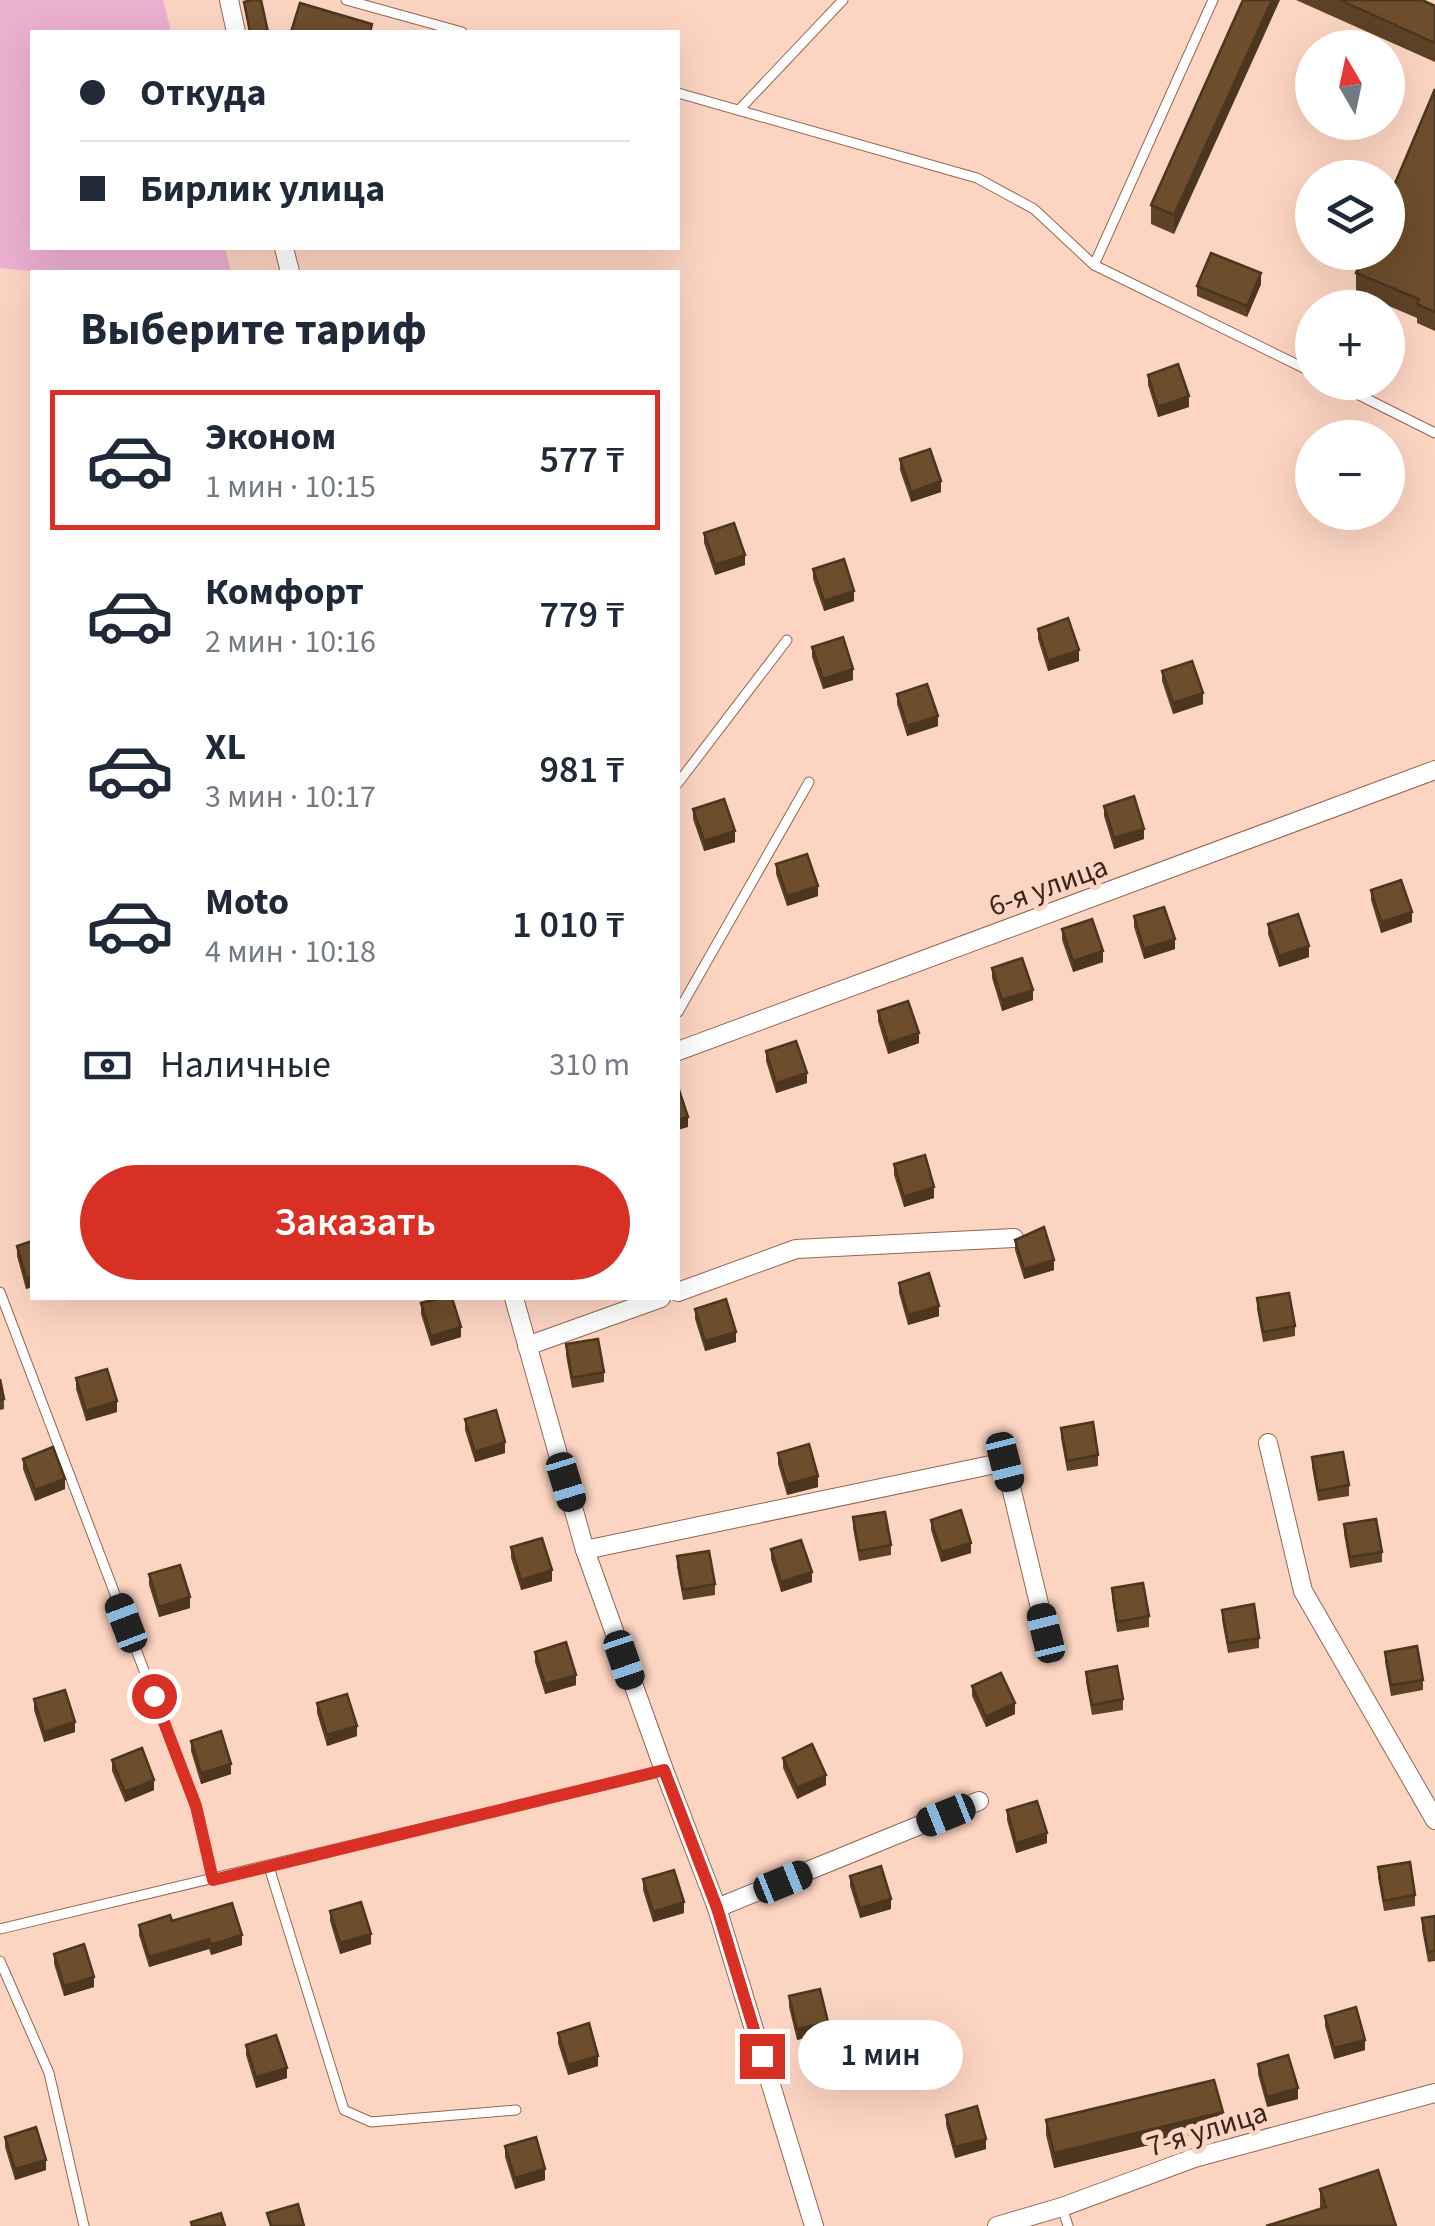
<!DOCTYPE html>
<html lang="ru">
<meta charset="utf-8">
<style>
:root{--surface:#fff;--page:#f6f6f7;--text:#1f2937;--muted:#747a83;--line:#e0e1e3;--accent:#d93025}
body{margin:0;font-family:"Source Sans 3",sans-serif;background:var(--page);color:var(--text);height:100vh;display:flex;flex-direction:column;font-size:38px;white-space:nowrap}
*{box-sizing:border-box;margin:0}
p{font-size:32px;color:var(--muted)}
.icon{flex:none;width:55px;height:55px;fill:none;stroke:currentColor;stroke-width:2;stroke-linecap:round;stroke-linejoin:round}
.map{position:relative;flex:1;overflow:hidden}
.side{position:absolute;left:30px;top:270px;width:650px;height:1030px;display:flex;flex-direction:column;background:var(--surface);border-radius:0px;box-shadow:0 10px 40px #0002}
.side>*{flex:none}
.guide{position:absolute;left:30px;top:30px;width:650px;height:220px;border-radius:0px;box-shadow:0 10px 40px #0002;display:grid;align-content:center;height:220px;padding:0 50px;background:var(--surface)}
.needle{width:65px;rotate:351deg}
.controls{position:absolute;left:1295px;top:30px;display:grid;gap:20px}
.controls a{display:grid;place-items:center;width:110px;height:110px;border-radius:50%;background:var(--surface);box-shadow:0 10px 40px #0002;font-size:50px}
.end{position:absolute;width:45px;height:45px;margin:-22px;border:12px solid #d93025;background:#fff;box-shadow:0 0 0 5px #fff}
.from{border-radius:50%}
.bubble{position:absolute;height:70px;border-radius:35px;background:var(--surface);box-shadow:0 10px 40px #0002;font-size:32px;font-weight:600;line-height:70px;text-align:center}
.car{position:absolute;width:30px;height:60px;margin:-30px -15px;border-radius:12px;box-shadow:0 0 8px 2px #0007;background:linear-gradient(#222 24%,#8ab4d8 0 40%,#222 0 76%,#8ab4d8 0 86%,#222 0)}
.guide b{display:flex;align-items:center;gap:35px;height:95px;font-size:38px}
.guide b+b{border-top:2px solid var(--line)}
.guide i{width:25px;height:25px;background:var(--text)}
ul{padding:0;list-style:none}
li{display:flex;align-items:center;gap:30px;height:140px;margin:0 20px 15px;padding:0 30px;border:5px solid transparent;border-radius:0px}
li div{flex:1}
li b{display:block;font-size:38px}
li em{font-style:normal;font-weight:600}
li.active{border-color:var(--accent)}
li>.icon{width:90px;height:90px;stroke-width:1.5}
h2{padding:0 50px;font-size:45px;line-height:120px}
.pay{display:flex;align-items:center;gap:25px;height:110px;padding:0 50px;font-size:38px}
.pay p{margin-inline-start:auto}
.primary-button{display:flex;gap:20px;margin-top:auto;padding:20px 50px}
.primary-button a{flex:1;height:115px;border-radius:60px;background:var(--accent);color:#fff;font-size:40px;font-weight:600;line-height:115px;text-align:center}
.map>svg:first-child{display:block}
.green{fill:#ecb0d1}
.lines{fill:none;stroke-linecap:round;stroke-linejoin:round}
.lane-casing{stroke:#936754;stroke-width:11}
.street-casing{stroke:#936754;stroke-width:20}
.lane{stroke:#fff;stroke-width:9}
.street{stroke:#fff;stroke-width:18}
.wall{fill:#5e4226}
.shaded-wall{fill:#4c361f}
.building{fill:#6d4d2c;stroke:#4c361f;stroke-width:2.5}
.route{stroke:#d93025;stroke-width:12}
.labels{text-anchor:middle;stroke-width:10;stroke-linejoin:round;paint-order:stroke}
.street-label{font-size:30px;fill:#39261e;stroke:#fcd4c2}
</style>
<div class="map">
<svg width="1435" height="2226" viewBox="0 0 1435 2226">
<rect width="100%" height="100%" fill="#fcd4c2"/>
<!-- green -->
<polygon class="green" points="0,0 163,0 171,32 32,32 32,248 225,248 231,272 37,272 0,268"/>
<g class="lines">
<!-- lane casing -->
<g class="lane-casing">
<g id="lane">
<polyline points="346,0 462,32"/>
<polyline points="678,93 977,178 1034,209 1094,265 1312,372"/>
<polyline points="739,110 843,0"/>
<polyline points="1094,265 1213,0"/>
<polyline points="1333,382 1435,433"/>
<polyline points="678,783 787,640"/>
<polyline points="678,1012 809,782"/>
<polyline points="0,1292 196,1807 213,1880"/>
<polyline points="269,1867 344,2110 371,2122 516,2110"/>
<polyline points="0,1929 663,1771"/>
<polyline points="0,1961 49,2073 84,2226"/>
<polyline points="1062,2207 1068,2226"/>
</g>
</g>
<!-- street casing -->
<g class="street-casing">
<g id="street">
<polyline points="229,0 236,32"/>
<polyline points="284,248 290,272"/>
<polyline points="678,1051 1435,770"/>
<polyline points="678,1292 796,1249 1014,1238"/>
<polyline points="514,1298 585,1550 664,1770 717,1908 814,2226"/>
<polyline points="527,1346 661,1298"/>
<polyline points="1268,1443 1303,1591 1435,1820"/>
<polyline points="585,1550 1005,1462 1046,1633"/>
<polyline points="717,1908 979,1801"/>
<polyline points="997,2226 1062,2207 1194,2158 1435,2093"/>
</g>
</g>
<!-- lane -->
<use href="#lane" class="lane"/>
<!-- street -->
<use href="#street" class="street"/>
</g>
<!-- wall -->
<g class="wall">
<polygon points="1243,0 1174,234 1151,224 1151,205"/>
<polygon points="1296,0 1422,0 1435,6 1435,62"/>
<polygon points="1435,89 1435,331 1417,323 1417,318 1356,292 1356,273"/>
<polygon points="1261,284 1247,317 1197,296 1197,286"/>
<polygon points="1148,375 1189,407 1158,417 1148,385"/>
<polygon points="900,459 941,492 911,502 900,470"/>
<polygon points="704,533 745,565 715,575 704,543"/>
<polygon points="813,569 854,601 824,611 813,579"/>
<polygon points="1038,629 1079,661 1048,671 1038,639"/>
<polygon points="812,647 853,680 823,689 812,657"/>
<polygon points="1162,671 1203,704 1173,714 1162,681"/>
<polygon points="897,694 938,726 907,736 897,704"/>
<polygon points="1104,806 1144,839 1114,849 1104,816"/>
<polygon points="693,809 735,842 704,851 693,819"/>
<polygon points="776,864 818,896 787,906 776,874"/>
<polygon points="1371,890 1412,922 1381,933 1371,900"/>
<polygon points="1134,916 1175,949 1144,959 1134,927"/>
<polygon points="1268,924 1309,957 1279,967 1268,934"/>
<polygon points="1062,929 1103,962 1073,972 1062,940"/>
<polygon points="992,968 1033,1000 1002,1011 992,978"/>
<polygon points="878,1011 919,1043 888,1054 878,1021"/>
<polygon points="766,1051 807,1083 776,1093 766,1061"/>
<polygon points="894,1164 934,1198 904,1207 894,1175"/>
<polygon points="1015,1240 1054,1270 1024,1279 1015,1250"/>
<polygon points="32,1241 32,1287 26,1289 17,1256 17,1246"/>
<polygon points="899,1283 939,1316 908,1325 899,1293"/>
<polygon points="1257,1298 1295,1326 1295,1336 1263,1342 1257,1309"/>
<polygon points="421,1303 461,1337 431,1346 421,1314"/>
<polygon points="695,1309 736,1342 705,1351 695,1319"/>
<polygon points="566,1344 604,1372 604,1382 572,1388 566,1355"/>
<polygon points="76,1378 117,1412 86,1421 76,1389"/>
<polygon points="0,1379 4,1399 4,1409 0,1410"/>
<polygon points="465,1419 505,1453 475,1462 465,1430"/>
<polygon points="1061,1428 1098,1455 1098,1466 1067,1471 1061,1438"/>
<polygon points="778,1453 818,1487 787,1495 778,1464"/>
<polygon points="1312,1457 1349,1485 1349,1496 1318,1501 1312,1467"/>
<polygon points="23,1459 65,1489 35,1501 23,1469"/>
<polygon points="853,1517 891,1545 891,1555 859,1561 853,1528"/>
<polygon points="931,1520 971,1553 941,1562 931,1530"/>
<polygon points="1344,1524 1382,1552 1382,1562 1350,1568 1344,1534"/>
<polygon points="511,1547 552,1581 521,1590 511,1558"/>
<polygon points="771,1549 812,1582 781,1592 771,1559"/>
<polygon points="677,1556 715,1584 715,1595 683,1600 677,1567"/>
<polygon points="149,1574 190,1608 159,1617 149,1585"/>
<polygon points="1112,1588 1149,1616 1149,1627 1117,1632 1112,1599"/>
<polygon points="1222,1610 1259,1638 1259,1648 1228,1653 1222,1620"/>
<polygon points="535,1652 576,1685 545,1694 535,1662"/>
<polygon points="1385,1652 1423,1680 1423,1690 1391,1696 1385,1662"/>
<polygon points="1086,1672 1123,1699 1123,1710 1092,1715 1086,1682"/>
<polygon points="972,1686 1015,1714 986,1727 972,1696"/>
<polygon points="34,1699 75,1732 44,1742 34,1710"/>
<polygon points="317,1703 357,1736 327,1746 317,1713"/>
<polygon points="191,1741 231,1774 201,1784 191,1751"/>
<polygon points="783,1758 826,1785 797,1799 783,1768"/>
<polygon points="112,1760 154,1790 125,1802 112,1771"/>
<polygon points="1007,1810 1047,1843 1016,1853 1007,1820"/>
<polygon points="1378,1867 1415,1895 1415,1906 1384,1911 1378,1878"/>
<polygon points="850,1876 891,1909 860,1918 850,1886"/>
<polygon points="643,1879 684,1913 653,1922 643,1890"/>
<polygon points="330,1911 371,1944 340,1954 330,1921"/>
<polygon points="1435,1916 1435,1961 1428,1962 1422,1929 1422,1918"/>
<polygon points="172,1921 242,1945 211,1955 209,1949 149,1967 139,1935 139,1925"/>
<polygon points="54,1954 94,1987 64,1996 54,1964"/>
<polygon points="789,1996 828,2032 797,2040 789,2007"/>
<polygon points="1325,2016 1365,2050 1334,2059 1325,2026"/>
<polygon points="558,2033 598,2066 568,2075 558,2043"/>
<polygon points="246,2045 287,2078 256,2088 246,2055"/>
<polygon points="1258,2064 1298,2099 1267,2107 1258,2074"/>
<polygon points="946,2115 986,2149 955,2158 946,2125"/>
<polygon points="1046,2120 1223,2127 1054,2168 1046,2135"/>
<polygon points="5,2137 46,2170 15,2180 5,2147"/>
<polygon points="505,2146 545,2180 515,2189 505,2157"/>
<polygon points="1320,2189 1396,2226 1320,2209"/>
</g>
<!-- shaded-wall -->
<g class="shaded-wall">
<polygon points="1272,0 1280,0 1174,234 1174,215"/>
<polygon points="1261,273 1261,284 1247,317 1247,306"/>
<polygon points="1189,396 1189,407 1158,417 1158,407"/>
<polygon points="941,481 941,492 911,502 911,492"/>
<polygon points="745,555 745,565 715,575 715,565"/>
<polygon points="854,591 854,601 824,611 824,601"/>
<polygon points="1079,650 1079,661 1048,671 1048,661"/>
<polygon points="853,669 853,680 823,689 823,679"/>
<polygon points="1203,693 1203,704 1173,714 1173,703"/>
<polygon points="938,716 938,726 907,736 907,726"/>
<polygon points="1144,829 1144,839 1114,849 1114,838"/>
<polygon points="735,831 735,842 704,851 704,841"/>
<polygon points="818,886 818,896 787,906 787,896"/>
<polygon points="1412,912 1412,922 1381,933 1381,922"/>
<polygon points="1175,939 1175,949 1144,959 1144,949"/>
<polygon points="1309,946 1309,957 1279,967 1279,956"/>
<polygon points="1103,951 1103,962 1073,972 1073,961"/>
<polygon points="1033,990 1033,1000 1002,1011 1002,1000"/>
<polygon points="919,1033 919,1043 888,1054 888,1043"/>
<polygon points="807,1073 807,1083 776,1093 776,1083"/>
<polygon points="688,1117 688,1127 678,1130 678,1120"/>
<polygon points="934,1187 934,1198 904,1207 904,1197"/>
<polygon points="1054,1260 1054,1270 1024,1279 1024,1269"/>
<polygon points="32,1276 32,1287 26,1289 26,1278"/>
<polygon points="939,1306 939,1316 908,1325 908,1315"/>
<polygon points="461,1327 461,1337 431,1346 431,1336"/>
<polygon points="736,1332 736,1342 705,1351 705,1341"/>
<polygon points="117,1401 117,1412 86,1421 86,1411"/>
<polygon points="505,1442 505,1453 475,1462 475,1452"/>
<polygon points="818,1476 818,1487 787,1495 787,1484"/>
<polygon points="65,1479 65,1489 35,1501 35,1490"/>
<polygon points="971,1543 971,1553 941,1562 941,1552"/>
<polygon points="552,1570 552,1581 521,1590 521,1580"/>
<polygon points="812,1572 812,1582 781,1592 781,1582"/>
<polygon points="190,1597 190,1608 159,1617 159,1607"/>
<polygon points="576,1675 576,1685 545,1694 545,1684"/>
<polygon points="1015,1703 1015,1714 986,1727 986,1717"/>
<polygon points="75,1722 75,1732 44,1742 44,1732"/>
<polygon points="357,1726 357,1736 327,1746 327,1735"/>
<polygon points="231,1764 231,1774 201,1784 201,1773"/>
<polygon points="826,1775 826,1785 797,1799 797,1788"/>
<polygon points="154,1780 154,1790 125,1802 125,1792"/>
<polygon points="1047,1833 1047,1843 1016,1853 1016,1843"/>
<polygon points="891,1899 891,1909 860,1918 860,1908"/>
<polygon points="684,1902 684,1913 653,1922 653,1912"/>
<polygon points="371,1934 371,1944 340,1954 340,1943"/>
<polygon points="242,1935 242,1945 211,1955 211,1945"/>
<polygon points="209,1939 209,1949 149,1967 149,1957"/>
<polygon points="94,1977 94,1987 64,1996 64,1986"/>
<polygon points="828,2022 828,2032 797,2040 797,2029"/>
<polygon points="1365,2040 1365,2050 1334,2059 1334,2048"/>
<polygon points="598,2056 598,2066 568,2075 568,2065"/>
<polygon points="287,2068 287,2078 256,2088 256,2077"/>
<polygon points="1298,2088 1298,2099 1267,2107 1267,2097"/>
<polygon points="1223,2112 1223,2127 1054,2168 1054,2153"/>
<polygon points="986,2139 986,2149 955,2158 955,2147"/>
<polygon points="46,2160 46,2170 15,2180 15,2169"/>
<polygon points="545,2169 545,2180 515,2189 515,2178"/>
</g>
<!-- building -->
<g class="building">
<polygon points="252,0 261,0 268,32 250,32 244,2"/>
<polygon points="1243,0 1272,0 1174,215 1151,205"/>
<polygon points="1340,0 1422,0 1435,6 1435,43"/>
<polygon points="300,3 372,24 370,32 291,32"/>
<polygon points="1435,89 1435,312 1417,304 1419,299 1356,273 1365,252 1388,252 1388,200"/>
<polygon points="1211,253 1261,273 1247,306 1197,286"/>
<polygon points="1178,364 1189,396 1158,407 1148,375"/>
<polygon points="930,449 941,481 911,492 900,459"/>
<polygon points="734,523 745,555 715,565 704,533"/>
<polygon points="844,559 854,591 824,601 813,569"/>
<polygon points="1068,618 1079,650 1048,661 1038,629"/>
<polygon points="843,637 853,669 823,679 812,647"/>
<polygon points="1192,661 1203,693 1173,703 1162,671"/>
<polygon points="927,684 938,716 907,726 897,694"/>
<polygon points="1134,796 1144,829 1114,838 1104,806"/>
<polygon points="724,799 735,831 704,841 693,809"/>
<polygon points="807,854 818,886 787,896 776,864"/>
<polygon points="1401,880 1412,912 1381,922 1371,890"/>
<polygon points="1164,907 1175,939 1144,949 1134,916"/>
<polygon points="1298,914 1309,946 1279,956 1268,924"/>
<polygon points="1092,919 1103,951 1073,961 1062,929"/>
<polygon points="1022,958 1033,990 1002,1000 992,968"/>
<polygon points="908,1001 919,1033 888,1043 878,1011"/>
<polygon points="796,1041 807,1073 776,1083 766,1051"/>
<polygon points="678,1087 688,1117 678,1120"/>
<polygon points="925,1155 934,1187 904,1197 894,1164"/>
<polygon points="1044,1227 1054,1260 1024,1269 1015,1240"/>
<polygon points="32,1241 32,1276 26,1278 17,1246"/>
<polygon points="929,1273 939,1306 908,1315 899,1283"/>
<polygon points="1289,1293 1295,1326 1263,1332 1257,1298"/>
<polygon points="441,1298 452,1298 461,1327 431,1336 421,1303"/>
<polygon points="726,1299 736,1332 705,1341 695,1309"/>
<polygon points="598,1339 604,1372 572,1378 566,1344"/>
<polygon points="107,1369 117,1401 86,1411 76,1378"/>
<polygon points="0,1379 4,1399 0,1400"/>
<polygon points="496,1410 505,1442 475,1452 465,1419"/>
<polygon points="1093,1422 1098,1455 1067,1461 1061,1428"/>
<polygon points="809,1444 818,1476 787,1484 778,1453"/>
<polygon points="53,1447 65,1479 35,1490 23,1459"/>
<polygon points="1343,1452 1349,1485 1318,1491 1312,1457"/>
<polygon points="961,1510 971,1543 941,1552 931,1520"/>
<polygon points="885,1512 891,1545 859,1551 853,1517"/>
<polygon points="1376,1519 1382,1552 1350,1557 1344,1524"/>
<polygon points="542,1538 552,1570 521,1580 511,1547"/>
<polygon points="801,1540 812,1572 781,1582 771,1549"/>
<polygon points="709,1551 715,1584 683,1590 677,1556"/>
<polygon points="180,1565 190,1597 159,1607 149,1574"/>
<polygon points="1143,1583 1149,1616 1117,1622 1112,1588"/>
<polygon points="1254,1604 1259,1638 1228,1643 1222,1610"/>
<polygon points="566,1642 576,1675 545,1684 535,1652"/>
<polygon points="1417,1646 1423,1680 1391,1685 1385,1652"/>
<polygon points="1117,1666 1123,1699 1092,1705 1086,1672"/>
<polygon points="1001,1673 1015,1703 986,1717 972,1686"/>
<polygon points="65,1690 75,1722 44,1732 34,1699"/>
<polygon points="347,1694 357,1726 327,1735 317,1703"/>
<polygon points="221,1731 231,1764 201,1773 191,1741"/>
<polygon points="812,1744 826,1775 797,1788 783,1758"/>
<polygon points="142,1748 154,1780 125,1792 112,1760"/>
<polygon points="1037,1801 1047,1833 1016,1843 1007,1810"/>
<polygon points="1410,1862 1415,1895 1384,1901 1378,1867"/>
<polygon points="881,1866 891,1899 860,1908 850,1876"/>
<polygon points="674,1870 684,1902 653,1912 643,1879"/>
<polygon points="361,1902 371,1934 340,1943 330,1911"/>
<polygon points="232,1903 242,1935 211,1945 209,1939 149,1957 139,1925 170,1915 172,1921"/>
<polygon points="1435,1916 1435,1951 1428,1952 1422,1918"/>
<polygon points="84,1944 94,1977 64,1986 54,1954"/>
<polygon points="820,1989 828,2022 797,2029 789,1996"/>
<polygon points="1356,2007 1365,2040 1334,2048 1325,2016"/>
<polygon points="589,2023 598,2056 568,2065 558,2033"/>
<polygon points="276,2035 287,2068 256,2077 246,2045"/>
<polygon points="1288,2055 1298,2088 1267,2097 1258,2064"/>
<polygon points="1214,2080 1223,2112 1054,2153 1046,2120"/>
<polygon points="977,2106 986,2139 955,2147 946,2115"/>
<polygon points="36,2127 46,2160 15,2169 5,2137"/>
<polygon points="536,2137 545,2169 515,2178 505,2146"/>
<polygon points="1378,2170 1396,2226 1266,2226 1326,2207 1320,2189"/>
<polygon points="298,2204 304,2226 271,2226 267,2213"/>
<polygon points="221,2213 225,2226 192,2226 191,2222"/>
</g>
<g class="lines">
<!-- route -->
<polyline class="route" points="154,1696 196,1806 213,1880 664,1770 717,1908 762,2056"/>
</g>
<g class="labels">
<!-- street labels -->
<g class="street-label">
<text transform="translate(1048 886) rotate(-20)" y="10">6-я улица</text>
<text transform="translate(1207 2129) rotate(-17)" y="10">7-я улица</text>
</g>
</g>
</svg>
<div class="controls">
<a><svg class="needle" viewBox="-14 -14 28 28"><path d="M0-13l5 13h-10z" fill="#e53935"/><path d="M0 13l5-13h-10z" fill="#747a83"/></svg></a>
<a><svg class="icon" aria-label="layers" viewBox="0 0 24 24"><path d="M12 4l9 5-9 5-9-5zM3 14l9 5 9-5"/></svg></a>
<a>+</a>
<a>−</a>
</div>
<i class="end from" style="left:154px;top:1696px"></i>
<i class="end" style="left:762px;top:2056px"></i>
<div class="bubble" style="left:798px;top:2020px;width:165px">1 мин</div>
<i class="car" style="left:1005px;top:1462px;rotate:166deg"></i>
<i class="car" style="left:566px;top:1482px;rotate:163deg"></i>
<i class="car" style="left:126px;top:1623px;rotate:339deg"></i>
<i class="car" style="left:1046px;top:1633px;rotate:346deg"></i>
<i class="car" style="left:624px;top:1660px;rotate:161deg"></i>
<i class="car" style="left:946px;top:1815px;rotate:248deg"></i>
<i class="car" style="left:783px;top:1882px;rotate:68deg"></i>
<div class="guide">
<b><i class="from"></i>Откуда</b>
<b><i></i>Бирлик улица</b>
</div>
<section class="side">
<h2>Выберите тариф</h2>
<ul>
<li class="active"><svg class="icon" aria-label="car" viewBox="0 0 24 24"><path d="M5 17H2v-5l4-1 3-4h7l3 4 3 1v5h-3M9 17h6M6 11h13"/><circle cx="7" cy="17" r="2"/><circle cx="17" cy="17" r="2"/></svg><div><b>Эконом</b><p>1 мин · 10:15</p></div><em>577 ₸</em></li>
<li><svg class="icon" aria-label="car" viewBox="0 0 24 24"><path d="M5 17H2v-5l4-1 3-4h7l3 4 3 1v5h-3M9 17h6M6 11h13"/><circle cx="7" cy="17" r="2"/><circle cx="17" cy="17" r="2"/></svg><div><b>Комфорт</b><p>2 мин · 10:16</p></div><em>779 ₸</em></li>
<li><svg class="icon" aria-label="car" viewBox="0 0 24 24"><path d="M5 17H2v-5l4-1 3-4h7l3 4 3 1v5h-3M9 17h6M6 11h13"/><circle cx="7" cy="17" r="2"/><circle cx="17" cy="17" r="2"/></svg><div><b>XL</b><p>3 мин · 10:17</p></div><em>981 ₸</em></li>
<li><svg class="icon" aria-label="car" viewBox="0 0 24 24"><path d="M5 17H2v-5l4-1 3-4h7l3 4 3 1v5h-3M9 17h6M6 11h13"/><circle cx="7" cy="17" r="2"/><circle cx="17" cy="17" r="2"/></svg><div><b>Moto</b><p>4 мин · 10:18</p></div><em>1 010 ₸</em></li>
</ul>
<div class="pay"><svg class="icon" aria-label="cash" viewBox="0 0 24 24"><path d="M3 7h18v10H3z"/><circle cx="12" cy="12" r="2"/></svg>Наличные<p>310 m</p></div>
<div class="primary-button"><a>Заказать</a></div>
</section>
</div>
